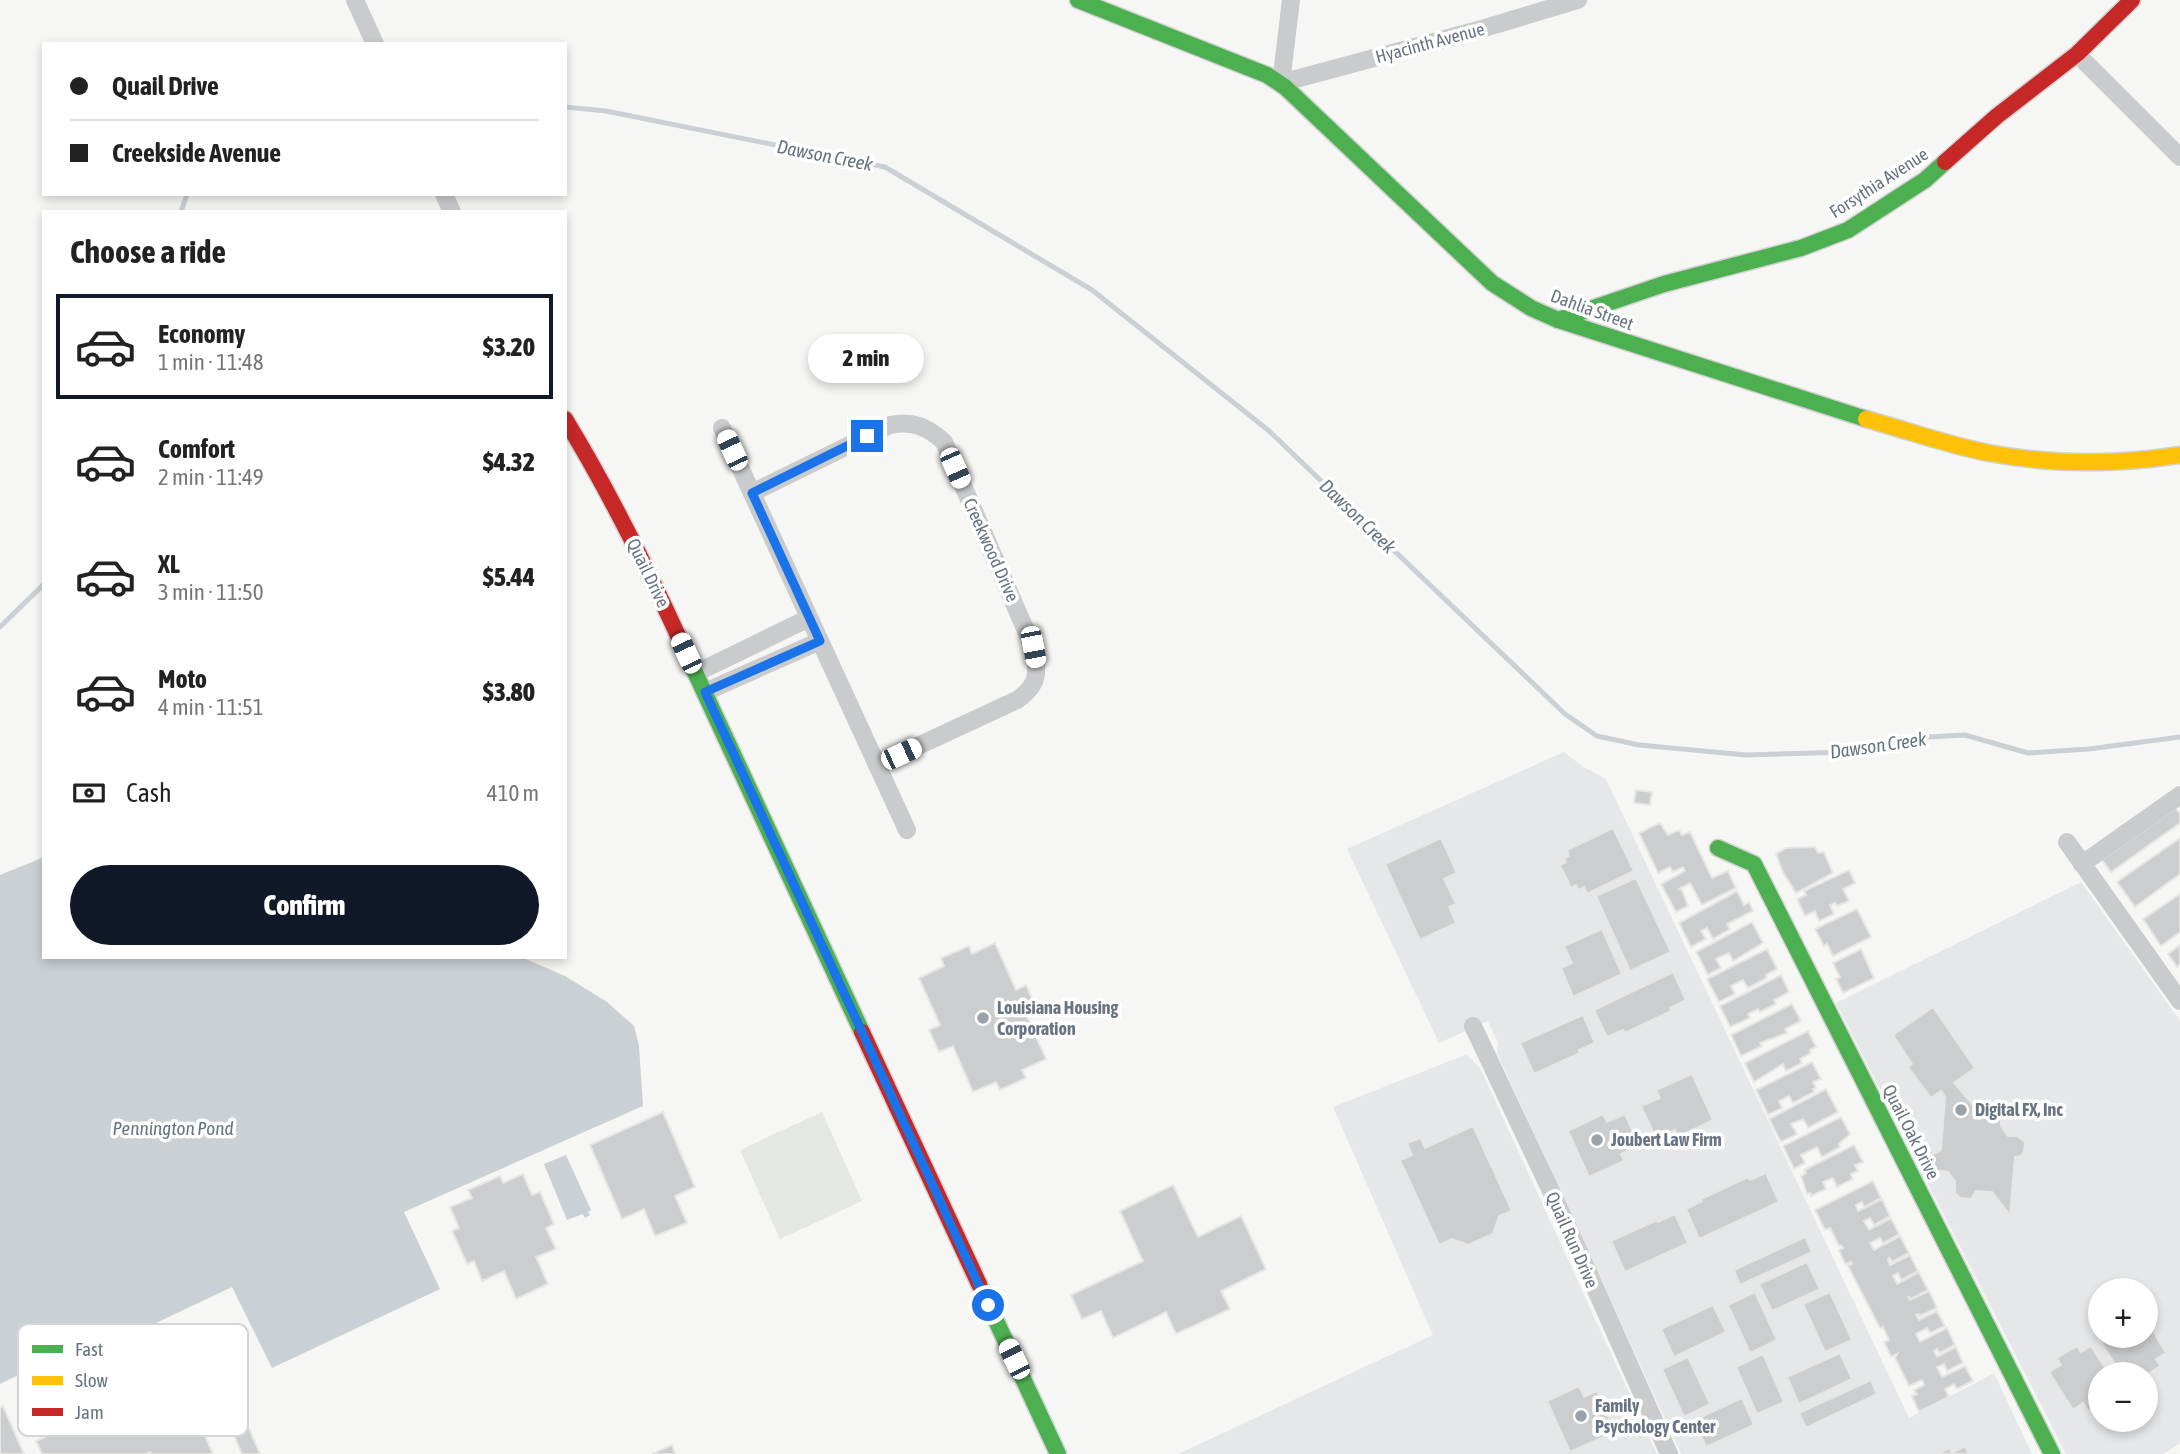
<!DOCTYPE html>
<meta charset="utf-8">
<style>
:root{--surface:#fff;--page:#f2f2f2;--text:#222;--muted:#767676;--line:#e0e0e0;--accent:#111827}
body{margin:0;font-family:"Asap Condensed",sans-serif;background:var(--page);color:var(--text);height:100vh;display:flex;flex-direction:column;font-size:26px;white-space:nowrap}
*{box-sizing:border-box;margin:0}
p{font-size:23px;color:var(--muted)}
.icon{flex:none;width:38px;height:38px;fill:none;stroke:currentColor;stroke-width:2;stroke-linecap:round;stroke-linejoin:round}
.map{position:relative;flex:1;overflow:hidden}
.panel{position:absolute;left:42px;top:210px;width:525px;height:749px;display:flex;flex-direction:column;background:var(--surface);border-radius:0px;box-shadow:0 4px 10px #0003}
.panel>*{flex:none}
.guide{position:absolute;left:42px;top:42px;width:525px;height:154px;border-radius:0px;box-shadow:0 4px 10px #0003;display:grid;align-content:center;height:154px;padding:0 28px;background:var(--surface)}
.tools{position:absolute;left:2088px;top:1278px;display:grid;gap:14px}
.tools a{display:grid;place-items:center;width:70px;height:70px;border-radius:50%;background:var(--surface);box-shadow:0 4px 10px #0003;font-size:35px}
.end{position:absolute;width:32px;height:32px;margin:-16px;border:9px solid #1a73e8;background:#fff;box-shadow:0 0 0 4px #fff}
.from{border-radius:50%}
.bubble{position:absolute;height:49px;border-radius:24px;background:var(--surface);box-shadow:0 4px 10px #0003;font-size:23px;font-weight:800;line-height:49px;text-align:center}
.car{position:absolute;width:21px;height:42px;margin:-21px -10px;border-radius:9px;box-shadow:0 0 5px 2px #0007;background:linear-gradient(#fff 24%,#345 0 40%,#fff 0 76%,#345 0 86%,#fff 0)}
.guide b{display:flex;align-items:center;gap:24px;height:66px;font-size:26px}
.guide b+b{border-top:2px solid var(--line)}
.guide i{width:18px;height:18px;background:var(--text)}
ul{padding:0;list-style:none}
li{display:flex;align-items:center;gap:21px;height:105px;margin:0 14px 10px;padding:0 14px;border:4px solid transparent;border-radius:0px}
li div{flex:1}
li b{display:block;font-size:26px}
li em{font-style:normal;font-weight:800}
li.selected{border-color:var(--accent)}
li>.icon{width:63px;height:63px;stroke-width:1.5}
h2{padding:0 28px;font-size:32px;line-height:84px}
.pay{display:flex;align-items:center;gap:18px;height:77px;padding:0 28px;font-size:26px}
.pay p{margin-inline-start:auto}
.action{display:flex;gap:14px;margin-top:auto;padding:14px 28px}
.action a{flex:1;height:80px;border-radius:42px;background:var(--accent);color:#fff;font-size:28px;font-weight:800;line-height:80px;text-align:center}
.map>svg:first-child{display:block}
.built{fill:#e6e7e8;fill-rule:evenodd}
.green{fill:#e4e7e3}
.water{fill:#cbd0d4}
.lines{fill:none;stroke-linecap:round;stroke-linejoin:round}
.stream{stroke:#cbd0d4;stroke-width:5}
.building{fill:#cccdce;stroke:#e6e6e4;stroke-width:2}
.fast-casing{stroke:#d2d2d3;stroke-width:19}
.slow-casing{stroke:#d2d2d3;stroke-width:19}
.jam-casing{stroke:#d2d2d3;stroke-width:19}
.street{stroke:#cacbcc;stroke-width:18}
.fast{stroke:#4caf50;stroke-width:16}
.slow{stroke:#ffc107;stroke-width:16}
.jam{stroke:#c62828;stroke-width:16}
.route{stroke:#1a73e8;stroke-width:9}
.poi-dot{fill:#9aa2aa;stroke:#fff;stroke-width:2.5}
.labels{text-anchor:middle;stroke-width:7;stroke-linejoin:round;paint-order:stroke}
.street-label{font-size:18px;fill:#697482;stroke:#fff}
.poi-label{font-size:18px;font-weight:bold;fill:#697482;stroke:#fff;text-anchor:start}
.water-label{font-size:19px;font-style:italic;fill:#65747e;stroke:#fff}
.key{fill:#fff;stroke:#d2d5da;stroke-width:2}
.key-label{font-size:19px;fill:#697482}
</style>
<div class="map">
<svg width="2180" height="1454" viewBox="0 0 2180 1454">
<rect width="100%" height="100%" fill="#f6f6f5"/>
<!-- built -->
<g class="built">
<polygon points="1564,752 1582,766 1606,779 1909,1418 1994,1373 2032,1454 1681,1454 1497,1053 1498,1043 1488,1021 1439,1043 1347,849"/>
<path d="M 2081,882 L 2180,1021 L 2180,1443 L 2164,1454 L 2066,1454 L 1836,1003 ZM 2100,1290 L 2146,1290 L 2146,1335 L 2100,1335 ZM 2100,1374 L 2146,1374 L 2146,1419 L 2100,1419 Z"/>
<polygon points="1465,1055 1470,1057 1481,1070 1657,1454 1178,1454 1433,1335 1333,1107"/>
</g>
<!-- green -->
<polygon class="green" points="822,1112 862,1201 780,1239 740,1150"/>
<!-- water -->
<g class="water">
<polygon points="44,857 44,957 521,957 565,976 607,1002 634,1026 639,1046 643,1106 404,1212 440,1289 272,1368 232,1287 103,1348 96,1337 0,1384 0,875"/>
<polygon points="566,1155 591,1210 588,1212 590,1215 585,1218 583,1214 567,1220 544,1164"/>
</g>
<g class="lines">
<!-- stream -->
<g class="stream">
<polyline points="565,107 606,111 885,167 1092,290 1268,430 1565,714 1597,736 1639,745 1746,755 1848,752 1928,737 1965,735 2028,753 2089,749 2180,737"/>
<polyline points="181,212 187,194"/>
<polyline points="0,627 44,584"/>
</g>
</g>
<!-- building -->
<g class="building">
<polygon points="1636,790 1652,792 1650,805 1634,803"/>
<polygon points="2176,808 2180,814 2180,823 2111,872 2102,860"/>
<polygon points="1660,823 1668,835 1679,830 1682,835 1690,832 1712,878 1728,871 1736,888 1702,905 1690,883 1679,889 1682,890 1688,906 1676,912 1661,884 1685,871 1683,867 1673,872 1670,867 1658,873 1639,833"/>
<polygon points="1613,828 1634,871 1587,894 1584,887 1579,890 1576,885 1571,888 1560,865 1566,862 1564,858 1569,856 1567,850"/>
<polygon points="1441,838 1457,873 1444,879 1456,904 1449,907 1456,923 1420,940 1385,864"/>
<polygon points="2180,838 2180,874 2135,907 2117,882"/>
<polygon points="1815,847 1818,853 1824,852 1833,873 1796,893 1783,872 1776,854 1786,848"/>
<polygon points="1849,870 1855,883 1843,889 1849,901 1837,906 1835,903 1830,905 1834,914 1819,921 1815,911 1805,916 1797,899 1806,895 1804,891"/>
<polygon points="1636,878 1671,952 1630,971 1596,896"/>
<polygon points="1737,891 1744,905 1749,902 1753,911 1727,924 1730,929 1713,939 1707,928 1701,931 1706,939 1691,947 1679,923"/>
<polygon points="2180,894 2180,932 2161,946 2143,919"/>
<polygon points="1857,909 1871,937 1833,956 1827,944 1824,946 1815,929"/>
<polygon points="1752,922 1763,943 1733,961 1729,953 1716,959 1721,968 1708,975 1696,952"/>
<polygon points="1602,929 1622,974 1573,997 1561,968 1572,963 1564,946"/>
<polygon points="995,943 1016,990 1026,985 1036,1007 1025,1012 1046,1059 1022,1070 1026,1078 1000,1090 996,1082 973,1092 953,1046 939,1052 929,1030 940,1025 919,978 944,966 941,958 969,946 972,954"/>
<polygon points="2180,945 2180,964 2177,967 2168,954"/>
<polygon points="1767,949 1777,969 1766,975 1767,978 1748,988 1743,980 1731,986 1735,994 1719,1002 1707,979"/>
<polygon points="1861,949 1874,978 1843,993 1836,979 1840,977 1833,963"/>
<polygon points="1673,972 1686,1000 1670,1008 1671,1011 1625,1033 1623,1030 1607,1037 1594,1010"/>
<polygon points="1781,975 1789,992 1774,1000 1776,1004 1760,1012 1758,1009 1748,1014 1750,1018 1730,1027 1720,1006"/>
<polygon points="1792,1004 1801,1021 1785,1029 1787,1033 1760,1043 1762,1046 1741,1056 1731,1035"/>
<polygon points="1933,1007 1975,1068 1954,1083 1981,1114 1988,1108 1996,1110 2001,1116 2001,1126 2008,1136 2017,1136 2025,1142 2024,1151 2021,1156 2015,1157 2010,1215 1992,1192 1976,1191 1971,1199 1960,1198 1955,1193 1955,1181 1948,1172 1935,1170 1931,1164 1933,1154 1941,1150 1945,1097 1941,1091 1931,1098 1908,1067 1912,1064 1893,1035"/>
<polygon points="1583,1015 1595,1043 1579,1050 1580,1053 1534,1074 1520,1043"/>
<polygon points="1808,1031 1816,1047 1810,1050 1811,1053 1800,1059 1802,1063 1786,1071 1783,1064 1754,1082 1745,1063"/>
<polygon points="1812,1062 1821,1079 1813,1082 1816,1088 1813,1089 1814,1092 1793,1103 1789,1096 1779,1101 1782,1108 1768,1115 1756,1090"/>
<polygon points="1692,1074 1713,1120 1678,1137 1675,1130 1656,1138 1641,1106 1660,1098 1656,1090"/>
<polygon points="1826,1089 1838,1112 1808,1128 1803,1119 1791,1124 1797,1134 1781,1142 1769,1119"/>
<polygon points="663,1112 695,1187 675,1196 687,1223 655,1236 644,1209 622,1219 590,1145"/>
<polygon points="1603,1114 1607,1122 1625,1114 1639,1145 1621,1154 1624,1161 1589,1177 1568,1131"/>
<polygon points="1841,1117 1850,1134 1839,1144 1840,1147 1822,1157 1817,1147 1801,1155 1805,1163 1794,1169 1783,1146"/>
<polygon points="1473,1126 1512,1211 1499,1216 1493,1234 1468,1245 1452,1239 1439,1245 1400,1160 1412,1155 1407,1143 1421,1138 1425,1148"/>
<polygon points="1854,1145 1863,1162 1855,1165 1858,1171 1851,1174 1853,1179 1837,1187 1833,1178 1823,1182 1826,1189 1811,1196 1810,1193 1807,1194 1801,1176 1806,1173 1804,1170"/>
<polygon points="1766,1173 1779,1202 1699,1239 1686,1209 1702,1201 1701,1199 1748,1177 1750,1180"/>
<polygon points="523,1174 532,1195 540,1192 554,1224 546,1228 556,1249 536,1257 548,1284 516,1299 504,1271 482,1281 474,1261 467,1264 452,1231 459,1228 450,1207 472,1198 468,1190 500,1176 503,1183"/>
<polygon points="1873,1181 1881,1198 1864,1207 1862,1202 1856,1205 1858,1211 1882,1199 1890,1216 1874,1225 1870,1218 1864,1221 1869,1230 1891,1218 1899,1234 1883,1243 1880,1238 1870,1243 1874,1250 1900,1236 1909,1253 1892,1262 1890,1258 1888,1259 1890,1265 1910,1255 1918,1271 1901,1280 1898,1273 1893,1276 1897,1284 1919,1272 1928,1290 1911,1299 1908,1296 1910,1300 1929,1291 1937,1308 1920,1316 1919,1314 1916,1315 1919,1320 1937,1311 1945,1326 1930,1333 1927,1328 1916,1334 1920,1342 1947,1328 1955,1345 1939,1353 1937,1349 1934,1351 1937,1357 1956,1347 1963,1363 1947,1371 1944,1364 1937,1367 1942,1377 1965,1366 1973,1381 1957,1389 1954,1384 1945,1389 1949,1397 1919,1412 1912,1396 1917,1394 1914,1390 1924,1385 1922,1380 1909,1386 1895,1358 1897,1354 1891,1357 1884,1342 1889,1340 1883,1327 1880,1328 1848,1266 1852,1264 1851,1262 1845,1264 1839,1250 1843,1248 1841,1245 1839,1246 1830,1228 1825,1230 1815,1210"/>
<polygon points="1173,1185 1198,1237 1241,1216 1266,1269 1221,1291 1230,1309 1176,1334 1166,1312 1113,1338 1101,1311 1082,1319 1071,1295 1143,1261 1120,1211"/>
<polygon points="1675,1214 1688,1243 1625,1272 1611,1241 1657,1220 1658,1222"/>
<polygon points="1805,1237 1812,1252 1740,1285 1734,1270"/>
<polygon points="1807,1262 1820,1289 1772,1311 1759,1284"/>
<polygon points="1755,1292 1777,1340 1750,1353 1728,1305"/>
<polygon points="1830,1292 1852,1340 1825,1352 1803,1304"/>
<polygon points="1713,1305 1726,1332 1674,1357 1661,1329"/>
<polygon points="2146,1319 2166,1353 2156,1359 2160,1366 2146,1375 2121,1374 2101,1342 2110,1335 2146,1335"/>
<polygon points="183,1325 215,1399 193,1409 213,1454 151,1454 150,1452 146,1454 42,1454 36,1441 52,1434 48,1425 94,1405 98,1413 113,1407 121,1426 135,1420 108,1358 130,1348 127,1342 159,1328 162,1334"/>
<polygon points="2077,1346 2081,1352 2091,1346 2109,1374 2100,1374 2100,1403 2088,1411 2083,1403 2073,1410 2049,1372 2061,1365 2057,1358"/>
<polygon points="1840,1353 1852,1379 1799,1404 1787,1377"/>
<polygon points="1763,1354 1784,1402 1757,1414 1736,1367"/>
<polygon points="1688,1357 1710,1404 1684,1417 1662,1369"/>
<polygon points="1871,1380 1877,1394 1806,1428 1799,1413"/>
<polygon points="1579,1386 1584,1397 1597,1391 1615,1432 1570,1452 1547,1401"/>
<polygon points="232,1390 260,1454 242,1454 224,1411 199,1422 195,1412 218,1402 216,1397"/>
<polygon points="1742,1398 1754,1425 1706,1447 1694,1420"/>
<polygon points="3,1406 24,1454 0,1454 0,1408"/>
<polygon points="672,1445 675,1454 652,1454"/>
<polygon points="1965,1446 1969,1454 1937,1454 1950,1448 1952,1453"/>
</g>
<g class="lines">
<!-- fast casing -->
<g class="fast-casing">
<g id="fast">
<polyline points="1078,0 1267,75 1285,87 1492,283 1531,308 1558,320 1866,419"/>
<polyline points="1558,320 1664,284 1801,248 1848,230 1925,180 1945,162"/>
<polyline points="681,642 862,1032"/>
<polyline points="1718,848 1754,864 2052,1454"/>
<polyline points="979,1284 1058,1454"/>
</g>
</g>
<!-- slow casing -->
<g class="slow-casing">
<path id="slow" d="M 1866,419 C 1906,430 1947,445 1989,453 C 2052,465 2117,465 2180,455"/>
</g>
<!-- jam casing -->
<g class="jam-casing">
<g id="jam">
<polyline points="1945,162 1997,116 2077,54 2132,0"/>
<path d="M 565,419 C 609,491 646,566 681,642"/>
<polyline points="862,1032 979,1284"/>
</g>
</g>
<!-- street -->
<g class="street">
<polyline points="355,0 375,44"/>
<polyline points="1291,0 1281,83 1478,30 1578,0"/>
<polyline points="2077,54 2180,157"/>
<polyline points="444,194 452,212"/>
<polyline points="722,428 907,830"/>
<path d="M 752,493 L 890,425 C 912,420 928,427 944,442 L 1033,647 C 1038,672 1040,684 1017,700 L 877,765"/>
<polyline points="696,673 809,618"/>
<polyline points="705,692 820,641"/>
<polyline points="2067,842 2180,1001"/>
<polyline points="2082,864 2180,795"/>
<polyline points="1473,1026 1567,1225 1669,1454"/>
</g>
<!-- fast -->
<use href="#fast" class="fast"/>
<!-- slow -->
<use href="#slow" class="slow"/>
<!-- jam -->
<use href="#jam" class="jam"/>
</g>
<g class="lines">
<!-- route -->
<polyline class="route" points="867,436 752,493 820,641 705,692 988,1305"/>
</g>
<!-- markers -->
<g class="poi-dot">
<circle cx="983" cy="1018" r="7"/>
<circle cx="1961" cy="1110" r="7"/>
<circle cx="1597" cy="1140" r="7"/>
<circle cx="1581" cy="1416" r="7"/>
</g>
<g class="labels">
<!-- street labels -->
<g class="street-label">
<text transform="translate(1430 43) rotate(-15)" y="6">Hyacinth Avenue</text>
<text transform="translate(1879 183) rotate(-33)" y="6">Forsythia Avenue</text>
<text transform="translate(1592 310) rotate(20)" y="6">Dahlia Street</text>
<text transform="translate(991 550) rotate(66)" y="6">Creekwood Drive</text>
<text transform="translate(648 573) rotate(64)" y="6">Quail Drive</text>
<text transform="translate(1911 1132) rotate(63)" y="6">Quail Oak Drive</text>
<text transform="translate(1572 1240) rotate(66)" y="6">Quail Run Drive</text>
</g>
<!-- poi labels -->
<g class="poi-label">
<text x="997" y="1014">Louisiana Housing<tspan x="997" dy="21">Corporation</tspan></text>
<text x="1975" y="1116">Digital FX, Inc</text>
<text x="1611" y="1146">Joubert Law Firm</text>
<text x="1595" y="1412">Family<tspan x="1595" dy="21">Psychology Center</tspan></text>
</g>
<!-- water labels -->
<g class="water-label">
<text transform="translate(825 155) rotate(11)" y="7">Dawson Creek</text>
<text transform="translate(1358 516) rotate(44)" y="7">Dawson Creek</text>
<text transform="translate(1878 745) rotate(-8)" y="7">Dawson Creek</text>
<text x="173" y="1135">Pennington Pond</text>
</g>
</g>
<!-- legend -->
<rect x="18" y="1324" width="230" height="112" rx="10" class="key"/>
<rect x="32" y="1345" width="31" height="8" fill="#4caf50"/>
<rect x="32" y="1376" width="31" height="9" fill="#ffc107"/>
<rect x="32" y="1408" width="31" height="8" fill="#c62828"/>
<g class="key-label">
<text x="75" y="1356">Fast</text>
<text x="75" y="1387">Slow</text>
<text x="75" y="1419">Jam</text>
</g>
</svg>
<div class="tools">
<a>+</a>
<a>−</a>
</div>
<i class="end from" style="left:988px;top:1305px"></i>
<i class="end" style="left:867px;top:436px"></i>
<div class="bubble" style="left:808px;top:334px;width:116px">2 min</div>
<i class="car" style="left:732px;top:450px;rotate:335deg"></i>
<i class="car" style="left:955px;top:468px;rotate:156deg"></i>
<i class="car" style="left:1033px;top:647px;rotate:169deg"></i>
<i class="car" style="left:686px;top:653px;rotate:335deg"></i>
<i class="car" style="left:901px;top:754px;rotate:65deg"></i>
<i class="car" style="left:1014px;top:1359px;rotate:334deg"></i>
<div class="guide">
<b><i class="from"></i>Quail Drive</b>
<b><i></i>Creekside Avenue</b>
</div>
<section class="panel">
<h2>Choose a ride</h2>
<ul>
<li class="selected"><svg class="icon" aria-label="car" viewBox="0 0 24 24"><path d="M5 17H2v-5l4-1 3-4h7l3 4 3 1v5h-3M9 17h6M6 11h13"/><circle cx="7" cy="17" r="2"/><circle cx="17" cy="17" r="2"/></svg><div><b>Economy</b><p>1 min · 11:48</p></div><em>$3.20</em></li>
<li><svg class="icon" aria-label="car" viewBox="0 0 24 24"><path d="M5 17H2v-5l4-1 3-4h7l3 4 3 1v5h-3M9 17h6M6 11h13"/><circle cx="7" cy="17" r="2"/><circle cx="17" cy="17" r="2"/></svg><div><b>Comfort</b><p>2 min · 11:49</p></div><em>$4.32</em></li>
<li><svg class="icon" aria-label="car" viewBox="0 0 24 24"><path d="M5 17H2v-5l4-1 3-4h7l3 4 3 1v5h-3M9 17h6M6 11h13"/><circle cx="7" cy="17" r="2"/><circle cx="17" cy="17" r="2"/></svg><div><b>XL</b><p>3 min · 11:50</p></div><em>$5.44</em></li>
<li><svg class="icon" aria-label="car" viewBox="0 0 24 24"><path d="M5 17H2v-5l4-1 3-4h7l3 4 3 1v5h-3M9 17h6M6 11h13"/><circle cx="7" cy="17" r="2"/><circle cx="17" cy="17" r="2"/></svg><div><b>Moto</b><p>4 min · 11:51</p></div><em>$3.80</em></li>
</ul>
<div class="pay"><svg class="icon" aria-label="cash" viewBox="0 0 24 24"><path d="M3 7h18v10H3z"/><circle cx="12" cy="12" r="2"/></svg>Cash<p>410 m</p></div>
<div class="action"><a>Confirm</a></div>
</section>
</div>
